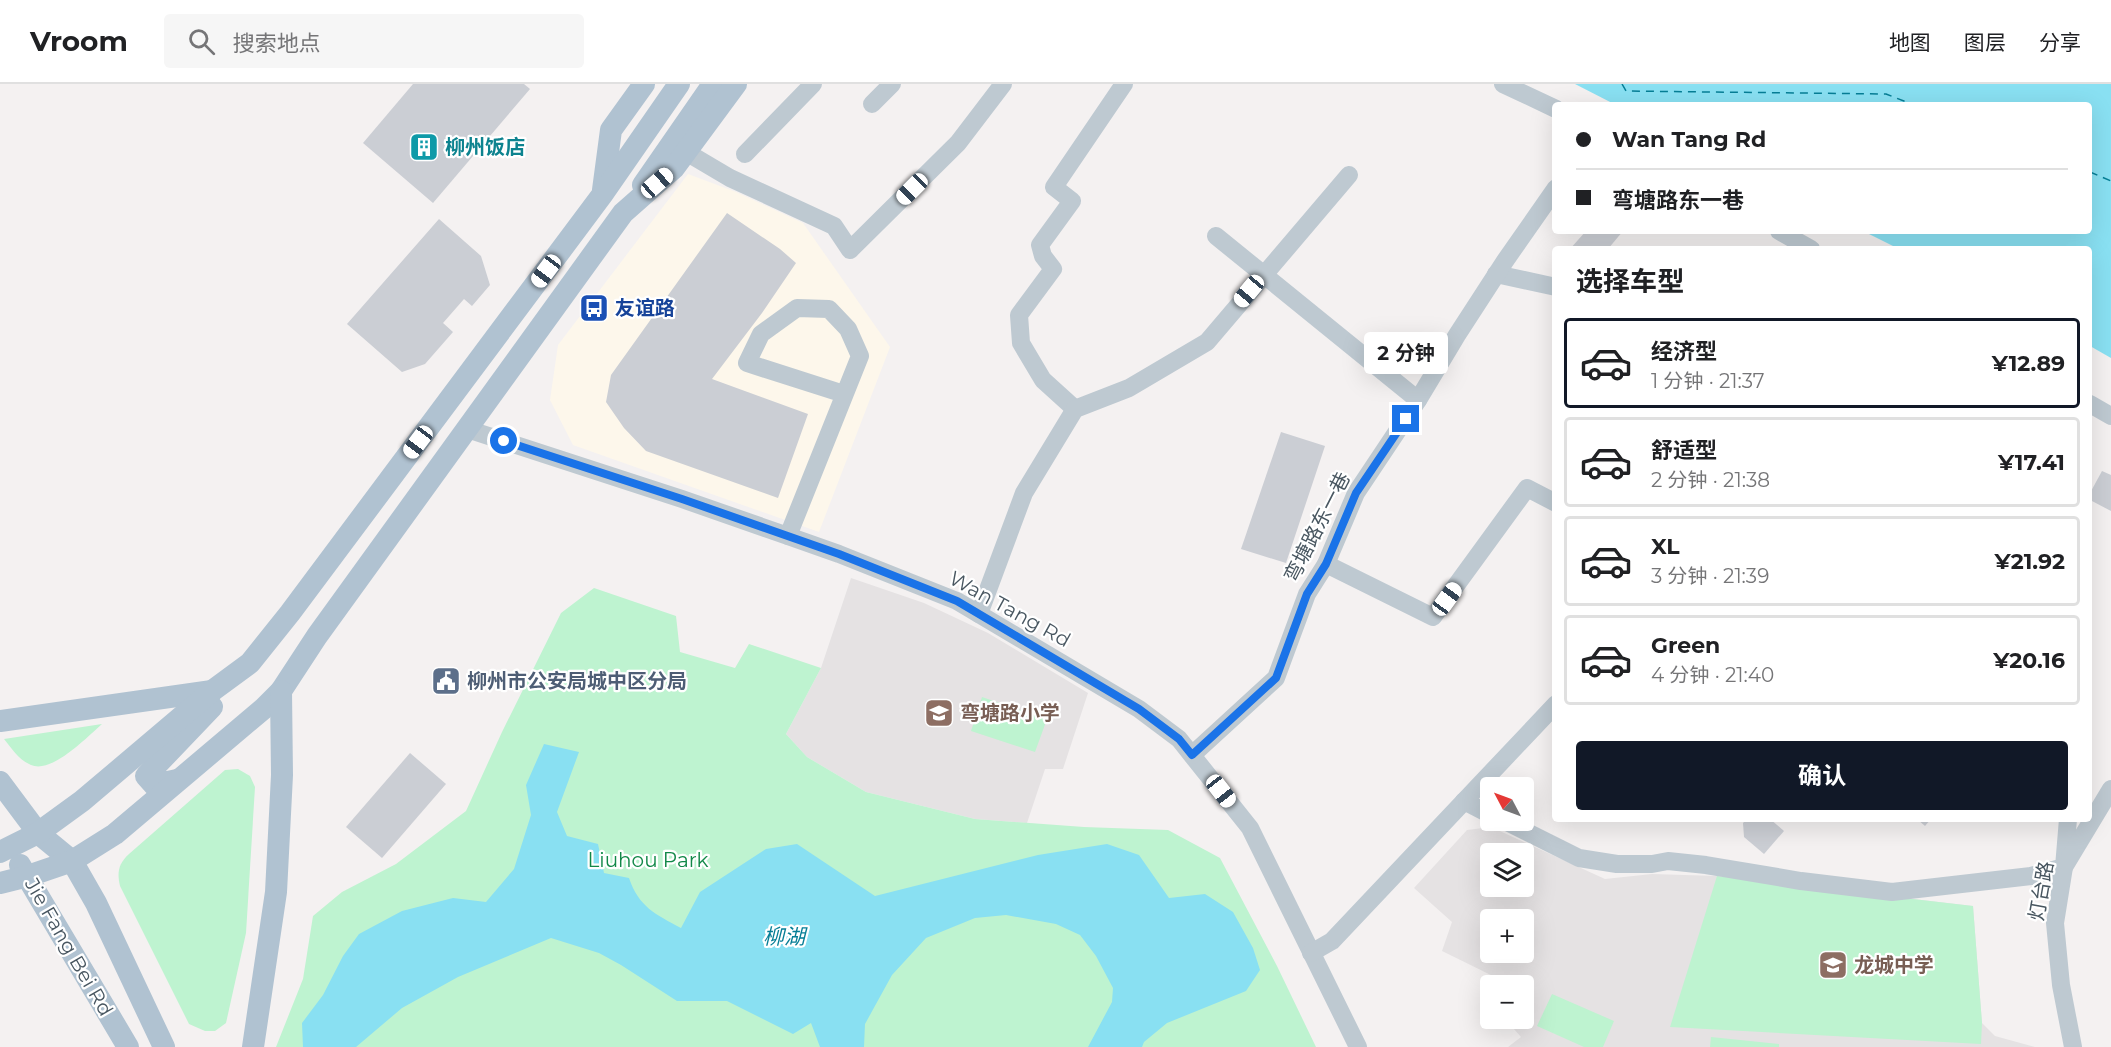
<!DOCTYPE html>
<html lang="zh">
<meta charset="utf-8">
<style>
:root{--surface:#fff;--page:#f6f6f6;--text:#202124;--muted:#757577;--line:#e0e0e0;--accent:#111827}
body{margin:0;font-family:Montserrat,"Noto Sans SC",sans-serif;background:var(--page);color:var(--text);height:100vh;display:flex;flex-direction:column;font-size:22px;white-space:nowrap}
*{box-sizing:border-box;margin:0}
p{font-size:20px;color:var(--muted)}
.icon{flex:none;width:33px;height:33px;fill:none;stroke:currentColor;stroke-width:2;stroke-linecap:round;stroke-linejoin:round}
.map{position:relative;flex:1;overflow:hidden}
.drawer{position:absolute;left:1552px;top:162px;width:540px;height:576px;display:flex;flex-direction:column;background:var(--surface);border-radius:6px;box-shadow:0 6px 24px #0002}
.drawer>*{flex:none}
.guide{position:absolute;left:1552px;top:18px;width:540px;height:132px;border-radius:6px;box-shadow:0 6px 24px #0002;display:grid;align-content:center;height:132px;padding:0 24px;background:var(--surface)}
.needle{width:39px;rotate:311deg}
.tools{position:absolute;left:1480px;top:693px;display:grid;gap:12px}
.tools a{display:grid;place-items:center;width:54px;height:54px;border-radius:6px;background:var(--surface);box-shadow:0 6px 24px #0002;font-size:30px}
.end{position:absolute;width:27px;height:27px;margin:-14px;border:8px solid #1a73e8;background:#fff;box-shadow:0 0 0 3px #fff}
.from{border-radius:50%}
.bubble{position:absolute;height:42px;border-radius:6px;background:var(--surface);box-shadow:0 6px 24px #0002;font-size:20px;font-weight:700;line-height:42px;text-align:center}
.car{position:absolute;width:18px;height:36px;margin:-18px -9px;border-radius:8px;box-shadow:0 0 4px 2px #0007;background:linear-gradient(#fff 24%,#345 0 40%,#fff 0 76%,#345 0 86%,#fff 0)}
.guide b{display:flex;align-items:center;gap:21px;height:57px;font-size:22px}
.guide b+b{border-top:2px solid var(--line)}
.guide i{width:15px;height:15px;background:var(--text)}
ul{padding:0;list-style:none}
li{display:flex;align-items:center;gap:18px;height:90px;margin:0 12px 9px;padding:0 12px;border:3px solid var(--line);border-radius:6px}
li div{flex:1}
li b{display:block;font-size:22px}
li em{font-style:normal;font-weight:700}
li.selected{border-color:var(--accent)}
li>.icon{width:54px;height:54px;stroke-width:1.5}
h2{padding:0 24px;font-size:27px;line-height:72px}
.cta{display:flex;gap:12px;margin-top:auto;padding:12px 24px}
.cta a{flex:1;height:69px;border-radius:6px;background:var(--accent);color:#fff;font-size:24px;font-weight:700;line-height:69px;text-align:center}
header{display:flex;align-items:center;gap:36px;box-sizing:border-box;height:84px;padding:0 30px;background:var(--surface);border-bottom:2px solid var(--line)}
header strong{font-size:28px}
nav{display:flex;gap:33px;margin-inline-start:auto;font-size:21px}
.search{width:420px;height:54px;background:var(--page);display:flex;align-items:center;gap:15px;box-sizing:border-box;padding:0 21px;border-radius:6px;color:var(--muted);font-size:22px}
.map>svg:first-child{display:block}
.commercial{fill:#fdf7eb}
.education{fill:#e5e2e3;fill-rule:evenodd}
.green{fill:#bef3d0}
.water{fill:#89e0f2}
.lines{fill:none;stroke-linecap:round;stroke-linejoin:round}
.ferry{stroke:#067e96;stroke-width:1.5;stroke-dasharray:8 6;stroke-linecap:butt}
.building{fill:#cbced4}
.minor{stroke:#bec9d1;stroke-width:18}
.major{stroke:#b0c2d1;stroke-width:22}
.route{stroke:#1a73e8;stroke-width:8}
.labels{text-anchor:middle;stroke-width:4.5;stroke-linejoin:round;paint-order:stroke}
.culture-label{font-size:20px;font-weight:bold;fill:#0d838f;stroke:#fff;text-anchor:start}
.transit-label{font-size:20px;font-weight:bold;fill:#164399;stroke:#fff;text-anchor:start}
.street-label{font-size:20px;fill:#485660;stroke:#fff}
.service-label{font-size:20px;font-weight:bold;fill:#4e5e75;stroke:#fff;text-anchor:start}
.education-label{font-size:20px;font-weight:bold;fill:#785e54;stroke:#fff;text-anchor:start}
.park-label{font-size:20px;fill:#128848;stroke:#fff}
.water-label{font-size:21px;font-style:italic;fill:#067e96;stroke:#fff}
</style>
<header>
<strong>Vroom</strong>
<div class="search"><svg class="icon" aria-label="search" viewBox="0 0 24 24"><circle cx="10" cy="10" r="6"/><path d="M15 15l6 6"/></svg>搜索地点</div>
<nav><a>地图</a><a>图层</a><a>分享</a></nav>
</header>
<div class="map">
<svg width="2111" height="963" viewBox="0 0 2111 963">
<rect width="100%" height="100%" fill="#f4f1f1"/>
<!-- commercial -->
<polygon class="commercial" points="688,90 736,108 803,139 890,263 819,448 573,361 550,316 558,261"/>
<!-- education -->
<g class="education">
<polygon points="851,494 924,519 988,549 1088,609 1063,685 1045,685 1027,739 975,735 866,708 807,673 786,650 821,584"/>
<path d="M 1491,743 L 1605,795 L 1652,790 L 1717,792 L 1973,822 L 1982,939 L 1995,952 L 2035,963 L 1508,963 L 1521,953 L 1505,935 L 1524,934 L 1524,902 L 1495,901 L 1499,895 L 1442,867 L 1452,838 L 1414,804 L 1467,746 ZM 1491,770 L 1524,770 L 1524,802 L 1491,802 ZM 1491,836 L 1524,836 L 1524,868 L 1491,868 Z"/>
</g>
<!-- green -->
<g class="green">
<polygon points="594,504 676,532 680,568 735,584 749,560 821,584 786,650 807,673 866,708 975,735 1084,743 1168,746 1220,774 1277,882 1316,963 276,963 303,895 313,832 342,808 396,780 466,727 502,648 561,529"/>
<polygon points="982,613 1047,635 1035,668 971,647"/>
<path d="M 102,640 C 87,653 52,690 31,681 C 19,676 12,665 4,655 Z"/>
<path d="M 238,685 L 250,692 L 255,703 L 246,849 L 226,939 L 215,947 L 205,947 L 189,940 L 120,802 C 117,789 118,780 129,770 L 225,686 Z"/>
<polygon points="1717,792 1973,822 1982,939 1981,960 1670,943"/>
<polygon points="1552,910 1614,937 1603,963 1584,963 1537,942"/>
<polygon points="1711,953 1779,960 1779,963 1710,963"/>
</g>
<!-- water -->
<g class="water">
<polygon points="1575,0 2111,0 2111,274 2090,262 2090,165 1899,165 1863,147 2090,147 2090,21 1616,21"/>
<path d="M 544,660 L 579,668 L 557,728 L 567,752 L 598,760 L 604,789 L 629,794 C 639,823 655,830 681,844 L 700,808 L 766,765 L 797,760 L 875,812 L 1038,771 L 1107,760 L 1139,771 L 1169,814 L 1205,810 L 1233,828 L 1253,864 L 1260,886 L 1246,907 L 1167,939 L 1144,958 L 1142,963 L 1088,963 L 1112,918 L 1113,904 L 1096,872 L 1080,851 L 1056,840 L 1006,831 L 975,834 L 926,854 L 892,891 L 865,940 L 864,963 L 820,963 L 811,939 L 793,950 L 727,917 L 677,917 L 621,881 L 599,869 L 551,854 L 458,893 L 402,924 L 356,963 L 303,963 L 302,939 L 323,911 L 343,872 L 359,850 L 402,827 L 453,814 L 486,818 L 514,785 L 531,731 L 526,701 Z"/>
</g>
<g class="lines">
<!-- ferry -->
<g class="ferry">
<polyline points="1622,0 1626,7 1886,10 1914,21"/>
<polyline points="2090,88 2111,97"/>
</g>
</g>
<!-- building -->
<g class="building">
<polygon points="413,0 524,0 530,5 433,119 363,59"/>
<polygon points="727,129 780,165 796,179 762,229 712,295 808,330 778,414 646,367 624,344 606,318 611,291"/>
<polygon points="439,135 481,172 490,201 472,222 464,215 443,239 453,248 425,280 402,288 347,240"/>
<polygon points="1586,147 1623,147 1608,165 1570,165"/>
<polygon points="1281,348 1325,362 1286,479 1241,465"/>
<polygon points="2102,387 2111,391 2111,427 2090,416 2090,409"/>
<polygon points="410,669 446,700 382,774 346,743"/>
<polygon points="1747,735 1770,735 1784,747 1764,770 1744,753 1743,739"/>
<polygon points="1917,735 1931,735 1925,742"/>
</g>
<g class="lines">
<!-- minor -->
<g class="minor">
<polyline points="1503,0 1556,25"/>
<polyline points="872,20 892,0"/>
<polyline points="686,68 730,94 834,142 850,166 958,59 1003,0"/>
<polyline points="745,70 813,0"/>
<polyline points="1779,147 1811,165"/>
<polyline points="1216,152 1418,316"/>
<polyline points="1496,190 1556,203"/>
<polyline points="2090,320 2111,332"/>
<polyline points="1075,325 1043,296 1021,259 1019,231 1053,185 1043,172 1040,161 1072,117 1054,103 1124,0"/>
<polyline points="467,345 682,415 788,452 839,470 957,517 1139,625 1179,655 1250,744 1358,963"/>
<polyline points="788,452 860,272 848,245 829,225 797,224 761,250 747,279 844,310"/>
<polyline points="1326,480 1433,533 1527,404 1556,419"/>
<polyline points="979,530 1024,409 1075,325 1129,304 1207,258 1349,91"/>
<polyline points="1192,671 1276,594 1307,510 1326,480 1356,409 1418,316 1457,251 1505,177 1556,104"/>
<polyline points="1464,717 1491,731"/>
<polyline points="1503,736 1579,774 1617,780 1652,780 1668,777 1706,781 1801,797 1892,808 2031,792 2064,783 2068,735"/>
<polyline points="1311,869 1332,857 1556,620"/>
<polyline points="2073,963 2061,901 2055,839 2064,783 2111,705"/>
</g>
<!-- major -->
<g class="major">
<polyline points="643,101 713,0"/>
<polyline points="603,106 611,46 644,0"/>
<polyline points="0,637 212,607"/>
<polyline points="177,696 154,701 146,692 212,623"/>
<polyline points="0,698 38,749 72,777 96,819 164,963"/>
<polyline points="0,768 38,749 82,717 212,607 250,579 290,529 602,111 679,0"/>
<polyline points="20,781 128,963"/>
<polyline points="0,799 28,792 72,777 115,750 263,625 281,607 317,552 623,129 674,84 736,0"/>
<polyline points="253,963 276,808 282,691 281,607"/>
</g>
</g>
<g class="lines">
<!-- route -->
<polyline class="route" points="504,357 682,415 839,470 957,517 1139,625 1179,655 1192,671 1276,594 1307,510 1326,480 1356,409 1406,335"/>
</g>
<!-- icons -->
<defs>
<g id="building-square" transform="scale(1.5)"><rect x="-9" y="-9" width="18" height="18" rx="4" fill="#0f9aa8" stroke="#fff"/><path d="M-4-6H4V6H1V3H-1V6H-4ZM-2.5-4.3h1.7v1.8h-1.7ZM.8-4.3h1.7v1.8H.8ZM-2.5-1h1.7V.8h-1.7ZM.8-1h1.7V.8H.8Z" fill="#fff"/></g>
<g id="bus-square" transform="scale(1.5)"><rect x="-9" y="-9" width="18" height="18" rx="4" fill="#1a4fb4" stroke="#fff"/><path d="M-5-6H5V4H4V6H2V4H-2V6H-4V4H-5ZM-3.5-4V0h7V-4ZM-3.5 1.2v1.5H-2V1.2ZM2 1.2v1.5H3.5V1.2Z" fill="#fff"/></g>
<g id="civic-square" transform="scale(1.5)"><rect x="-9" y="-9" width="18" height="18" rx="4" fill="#5c6f8a" stroke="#fff"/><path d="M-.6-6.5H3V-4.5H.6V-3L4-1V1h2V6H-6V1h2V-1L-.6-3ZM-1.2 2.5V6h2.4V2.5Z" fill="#fff"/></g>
<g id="school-square" transform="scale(1.5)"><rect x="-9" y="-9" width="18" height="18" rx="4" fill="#8d6e63" stroke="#fff"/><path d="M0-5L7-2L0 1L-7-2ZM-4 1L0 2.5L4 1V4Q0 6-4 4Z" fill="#fff"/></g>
</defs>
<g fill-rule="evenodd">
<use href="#building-square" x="424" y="63"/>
<use href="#bus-square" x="594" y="224"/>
<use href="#civic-square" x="446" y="597"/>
<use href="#school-square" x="939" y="629"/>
<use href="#school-square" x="1833" y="881"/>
</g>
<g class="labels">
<!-- culture labels -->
<g class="culture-label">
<text x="445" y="70">柳州饭店</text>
</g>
<!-- transit labels -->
<g class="transit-label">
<text x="615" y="231">友谊路</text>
</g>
<!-- street labels -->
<g class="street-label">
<text transform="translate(1317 443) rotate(-63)" y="7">弯塘路东一巷</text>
<text transform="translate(1010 525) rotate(29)" y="7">Wan Tang Rd</text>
<text transform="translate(2041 807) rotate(-80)" y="7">灯台路</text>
<text transform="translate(69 863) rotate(60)" y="7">Jie Fang Bei Rd</text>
</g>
<!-- service labels -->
<g class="service-label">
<text x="467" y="604">柳州市公安局城中区分局</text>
</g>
<!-- education labels -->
<g class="education-label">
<text x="960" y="636">弯塘路小学</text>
<text x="1854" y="888">龙城中学</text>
</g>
<!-- park labels -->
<g class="park-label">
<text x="648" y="783">Liuhou Park</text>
</g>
<!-- water labels -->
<g class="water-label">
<text x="784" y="860">柳湖</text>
</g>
</g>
</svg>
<div class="tools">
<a><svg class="needle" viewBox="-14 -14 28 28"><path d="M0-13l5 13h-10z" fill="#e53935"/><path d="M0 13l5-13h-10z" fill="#757577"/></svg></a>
<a><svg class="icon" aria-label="layers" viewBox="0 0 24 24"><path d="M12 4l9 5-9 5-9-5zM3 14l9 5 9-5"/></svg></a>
<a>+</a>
<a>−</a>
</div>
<i class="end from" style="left:504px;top:357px"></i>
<i class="end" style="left:1406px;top:335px"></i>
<div class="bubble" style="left:1364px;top:248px;width:84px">2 分钟</div>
<i class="car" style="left:657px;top:99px;rotate:49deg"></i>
<i class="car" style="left:912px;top:105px;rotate:225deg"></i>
<i class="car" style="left:546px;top:187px;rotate:217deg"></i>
<i class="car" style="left:1249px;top:207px;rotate:220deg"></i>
<i class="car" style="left:418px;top:358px;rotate:217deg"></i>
<i class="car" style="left:1447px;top:515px;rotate:36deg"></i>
<i class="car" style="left:1221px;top:707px;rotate:142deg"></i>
<div class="guide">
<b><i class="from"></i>Wan Tang Rd</b>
<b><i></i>弯塘路东一巷</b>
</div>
<section class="drawer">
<h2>选择车型</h2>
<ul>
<li class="selected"><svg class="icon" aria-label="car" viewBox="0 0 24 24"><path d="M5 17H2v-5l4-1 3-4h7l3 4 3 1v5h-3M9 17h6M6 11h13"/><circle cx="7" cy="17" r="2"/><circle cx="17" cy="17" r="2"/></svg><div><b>经济型</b><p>1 分钟 · 21:37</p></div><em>¥12.89</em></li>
<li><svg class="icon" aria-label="car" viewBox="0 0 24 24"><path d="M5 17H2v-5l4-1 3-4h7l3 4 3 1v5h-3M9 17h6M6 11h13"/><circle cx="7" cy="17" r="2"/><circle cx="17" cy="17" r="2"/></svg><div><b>舒适型</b><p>2 分钟 · 21:38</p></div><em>¥17.41</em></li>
<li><svg class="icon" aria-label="car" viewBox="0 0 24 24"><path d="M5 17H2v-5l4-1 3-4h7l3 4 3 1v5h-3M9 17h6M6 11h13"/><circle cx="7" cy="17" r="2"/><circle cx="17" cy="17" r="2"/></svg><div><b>XL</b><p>3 分钟 · 21:39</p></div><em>¥21.92</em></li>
<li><svg class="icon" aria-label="car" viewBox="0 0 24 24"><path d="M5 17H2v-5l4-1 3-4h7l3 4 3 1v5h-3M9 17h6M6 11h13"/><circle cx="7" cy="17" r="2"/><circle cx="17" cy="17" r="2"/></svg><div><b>Green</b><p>4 分钟 · 21:40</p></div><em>¥20.16</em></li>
</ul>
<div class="cta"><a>确认</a></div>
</section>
</div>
